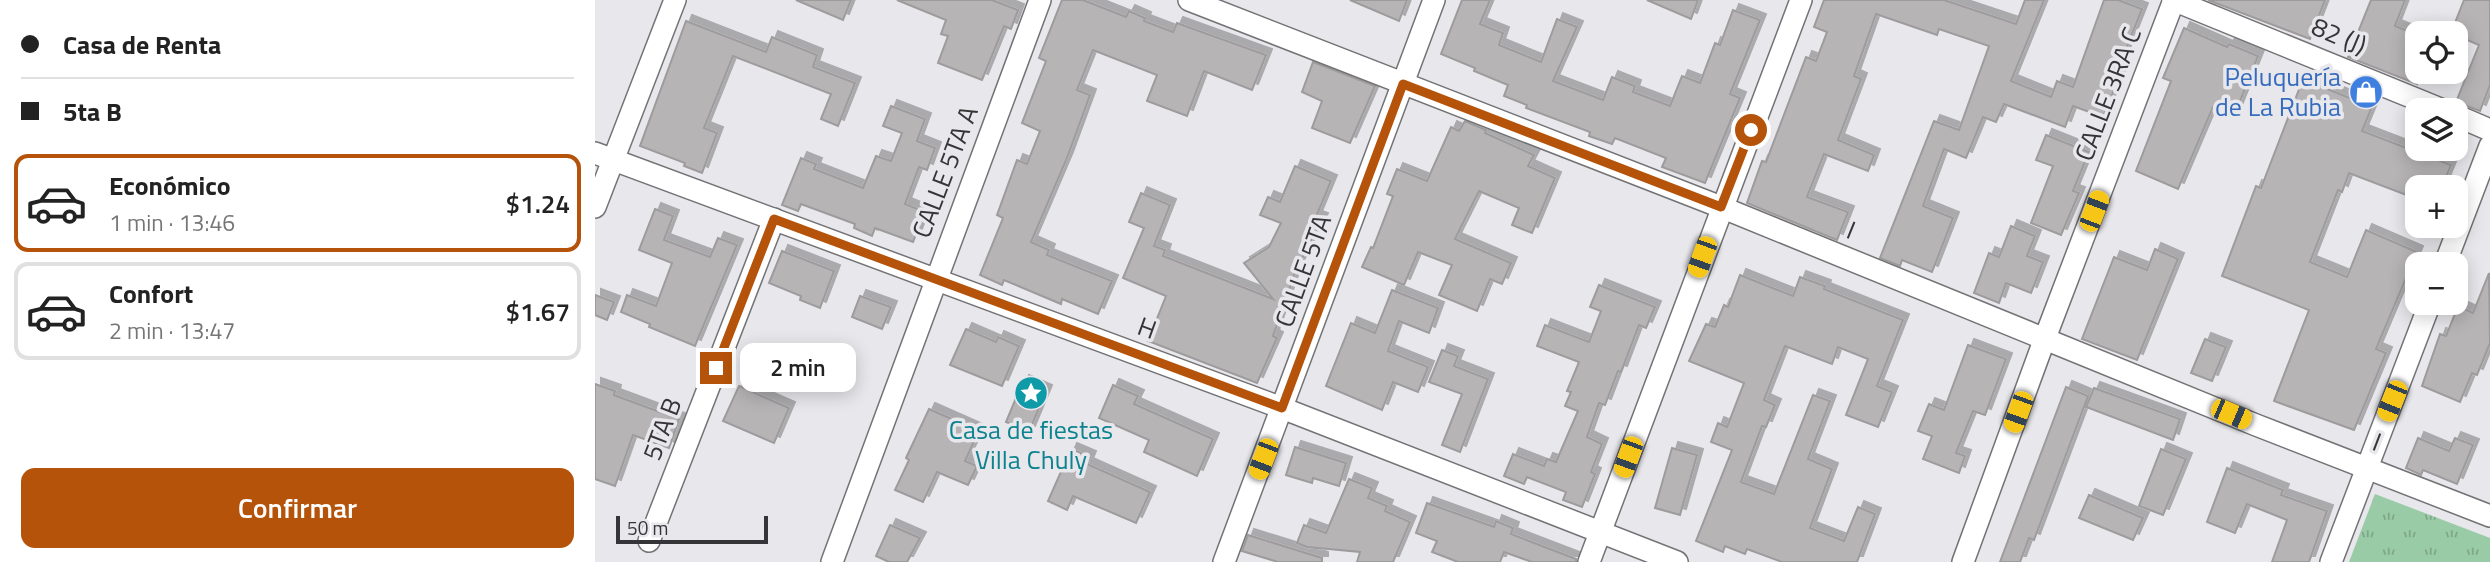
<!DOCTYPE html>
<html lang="es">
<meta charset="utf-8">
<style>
:root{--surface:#fff;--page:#f6f6f6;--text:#222;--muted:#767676;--line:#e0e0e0;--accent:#b45309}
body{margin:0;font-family:"Titillium Web",sans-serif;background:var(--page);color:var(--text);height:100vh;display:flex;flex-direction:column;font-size:26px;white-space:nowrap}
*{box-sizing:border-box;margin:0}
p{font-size:23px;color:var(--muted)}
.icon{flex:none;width:38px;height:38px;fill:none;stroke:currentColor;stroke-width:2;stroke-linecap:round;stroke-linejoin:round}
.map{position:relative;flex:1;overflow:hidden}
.side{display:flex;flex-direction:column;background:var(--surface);width:595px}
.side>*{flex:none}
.top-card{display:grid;align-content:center;height:154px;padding:0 21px;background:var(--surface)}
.tools{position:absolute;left:1810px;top:21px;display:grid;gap:14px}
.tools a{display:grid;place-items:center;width:63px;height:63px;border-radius:14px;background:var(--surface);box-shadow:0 4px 18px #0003;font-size:35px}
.scale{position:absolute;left:21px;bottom:18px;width:152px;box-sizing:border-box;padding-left:7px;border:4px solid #353436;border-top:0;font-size:19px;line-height:24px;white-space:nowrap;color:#353436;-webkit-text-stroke:5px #e8e7eb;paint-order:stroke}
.end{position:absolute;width:32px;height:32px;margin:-16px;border:9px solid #b45309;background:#fff;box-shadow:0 0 0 4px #fff}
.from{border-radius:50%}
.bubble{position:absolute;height:49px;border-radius:14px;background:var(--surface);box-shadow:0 4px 18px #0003;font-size:23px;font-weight:600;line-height:49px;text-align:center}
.car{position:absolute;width:21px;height:42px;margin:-21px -10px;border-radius:9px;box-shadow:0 0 5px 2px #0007;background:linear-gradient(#f5c518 24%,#345 0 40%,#f5c518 0 76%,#345 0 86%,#f5c518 0)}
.top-card b{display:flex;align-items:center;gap:24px;height:66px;font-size:26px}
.top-card b+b{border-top:2px solid var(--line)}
.top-card i{width:18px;height:18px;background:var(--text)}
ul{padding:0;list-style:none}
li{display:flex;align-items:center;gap:21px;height:98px;margin:0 14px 10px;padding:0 7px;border:4px solid var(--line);border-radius:14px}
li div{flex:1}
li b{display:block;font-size:26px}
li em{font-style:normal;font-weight:600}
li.active{border-color:var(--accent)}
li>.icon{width:63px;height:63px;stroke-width:1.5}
.button{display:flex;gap:14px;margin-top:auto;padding:14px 21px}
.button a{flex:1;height:80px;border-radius:14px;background:var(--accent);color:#fff;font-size:28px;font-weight:600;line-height:80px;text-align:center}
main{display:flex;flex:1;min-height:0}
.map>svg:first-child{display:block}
.grass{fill:url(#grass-tufts)}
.building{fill:#b7b4b6;stroke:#9e9b9d;stroke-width:2;filter:url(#shadow)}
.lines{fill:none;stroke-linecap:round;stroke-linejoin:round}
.minor-casing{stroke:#737376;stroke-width:24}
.minor{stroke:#fff;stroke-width:21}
.route{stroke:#b45309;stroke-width:9}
.labels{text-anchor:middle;stroke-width:7;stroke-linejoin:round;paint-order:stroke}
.street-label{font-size:26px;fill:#353436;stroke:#e8e7eb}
.shop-label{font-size:26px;fill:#366cbe;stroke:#e8e7eb;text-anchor:end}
.culture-label{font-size:26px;fill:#0d838f;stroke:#e8e7eb}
</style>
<main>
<section class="side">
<div class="top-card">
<b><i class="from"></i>Casa de Renta</b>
<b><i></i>5ta B</b>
</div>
<ul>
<li class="active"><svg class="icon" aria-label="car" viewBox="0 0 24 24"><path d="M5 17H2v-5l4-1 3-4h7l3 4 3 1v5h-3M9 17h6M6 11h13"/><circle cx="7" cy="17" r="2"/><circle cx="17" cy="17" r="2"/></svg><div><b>Económico</b><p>1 min · 13:46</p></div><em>$1.24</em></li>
<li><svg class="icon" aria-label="car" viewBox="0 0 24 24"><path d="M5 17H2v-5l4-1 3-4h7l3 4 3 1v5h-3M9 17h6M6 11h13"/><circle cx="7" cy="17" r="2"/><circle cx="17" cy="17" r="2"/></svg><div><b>Confort</b><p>2 min · 13:47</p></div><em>$1.67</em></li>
</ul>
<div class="button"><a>Confirmar</a></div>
</section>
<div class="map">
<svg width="1895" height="562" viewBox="0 0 1895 562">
<defs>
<pattern id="grass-tufts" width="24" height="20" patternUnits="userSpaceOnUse" patternTransform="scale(1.75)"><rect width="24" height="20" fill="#99cba7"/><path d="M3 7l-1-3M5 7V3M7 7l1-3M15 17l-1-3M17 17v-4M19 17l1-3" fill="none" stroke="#7ea689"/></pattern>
<filter id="shadow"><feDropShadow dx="6" dy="-6" stdDeviation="0" flood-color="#0004"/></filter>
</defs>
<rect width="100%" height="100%" fill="#e8e7eb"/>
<!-- grass -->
<polygon class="grass" points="1780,494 1895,538 1895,562 1754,562"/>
<!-- building -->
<g class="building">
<polygon points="201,0 256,0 248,20"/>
<polygon points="302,0 397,0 423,10 416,29 409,26 387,80 343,63 353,36 346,34 351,20"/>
<polygon points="467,0 488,0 531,17 534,11 550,18 549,21 578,32 582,23 671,55 657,90 609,71 592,116 552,101 562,75 498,50 482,90 495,95 472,158 436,242 454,250 452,255 517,281 503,314 467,299 466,304 409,280 407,285 385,275 408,218 402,215 422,160 432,164 445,131 427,123 451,61 444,58"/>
<polygon points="755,0 812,0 804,21"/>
<polygon points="867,0 895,0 885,24 908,33 904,45 946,62 962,19 982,27 958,81 1008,100 1017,77 1040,86 1038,92 1075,106 1087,76 1105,83 1120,43 1125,45 1138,10 1165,20 1135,94 1145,98 1110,183 1067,167 1071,158 1020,138 1017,144 994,136 995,132 931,108 932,105 909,96 913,85 879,71 880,68 846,54"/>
<polygon points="1052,0 1103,0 1096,19"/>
<polygon points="1229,0 1349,0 1421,24 1430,0 1449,0 1416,81 1456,97 1462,81 1478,87 1509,0 1523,0 1547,9 1523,69 1527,70 1508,117 1478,106 1470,127 1409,104 1401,122 1388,117 1371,158 1349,149 1328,206 1358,218 1337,272 1307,260 1305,266 1285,258 1339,121 1364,130 1394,46 1344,29 1342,35 1281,14 1259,76 1266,79 1243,140 1279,155 1273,171 1229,154 1212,197 1253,212 1242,240 1152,203 1167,161 1171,162 1211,57 1221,61 1232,32 1219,27"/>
<polygon points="1613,0 1730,0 1715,39"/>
<polygon points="1776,0 1810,0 1800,26 1815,32 1813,38 1822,42 1822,84 1753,57"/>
<polygon points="1869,0 1895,0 1895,85 1885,111 1861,102 1884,45 1856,33"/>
<polygon points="91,21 171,52 177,37 222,55 218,67 260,83 243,126 226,119 236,94 138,56 109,128 122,133 107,173 89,166 90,163 45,146"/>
<polygon points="1589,28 1632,47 1634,44 1663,56 1639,116 1618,107 1583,189 1541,171 1576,81 1568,78"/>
<polygon points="718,62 780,86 755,143 717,128 727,101 707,92"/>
<polygon points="1708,79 1777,107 1767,131 1856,165 1847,187 1822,187 1822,199 1754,173 1747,192 1743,190 1715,262 1752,277 1771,230 1822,252 1781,349 1791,353 1759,430 1679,401 1714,310 1627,276 1661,186 1666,188"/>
<polygon points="296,106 330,119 322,141 340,148 332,170 324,167 310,204 330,212 318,242 280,228 277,236 259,228 260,224 206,204 203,211 187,205 206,158 221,164 219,169 268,188 281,156 296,161 307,133 288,126"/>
<polygon points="870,121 891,130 890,133 939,155 933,166 960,178 937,233 917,225 924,208 884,191 860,239 916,263 907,284 895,279 882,311 844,295 857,265 823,252 809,285 767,267 776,247 778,248 798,196 792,194 802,169 832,181 856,127 864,131"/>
<polygon points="1451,135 1494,152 1478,191 1484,193 1466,235 1436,223 1458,166 1441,160"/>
<polygon points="700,166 736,181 721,217 727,219 701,270 678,336 682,338 662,383 553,341 571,296 528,278 549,228 534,222 546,193 575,205 559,246 570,250 568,256 678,299 649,263 674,247 686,223 665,215 673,197 685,202"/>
<polygon points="60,209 78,216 69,240 115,257 123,238 142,245 100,346 54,327 55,324 26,312 32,295 61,306 77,263 44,250"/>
<polygon points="1416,226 1440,236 1432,256 1448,262 1436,293 1411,283 1404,303 1379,293 1394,253 1404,257"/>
<polygon points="1560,249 1583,259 1542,360 1487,339 1519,257 1552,270"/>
<polygon points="187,251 239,271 225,308 205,300 206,296 174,283"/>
<polygon points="1894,273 1895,343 1882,375 1877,373 1865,402 1827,386 1845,334 1851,336 1863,306 1878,313"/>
<polygon points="1145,275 1198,296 1205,277 1230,286 1229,289 1308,320 1282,386 1297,392 1283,427 1251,415 1273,359 1243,347 1237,364 1190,346 1169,400 1180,405 1171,427 1167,426 1146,482 1179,494 1218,395 1235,401 1213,459 1237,469 1215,528 1249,541 1263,507 1280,514 1262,562 1187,562 1152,549 1150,554 1130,546 1128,552 1101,541 1137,450 1116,442 1123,423 1132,427 1149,383 1094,361 1111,324 1120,327 1129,305 1133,307"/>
<polygon points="1004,285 1060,307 1051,328 1044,325 1026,372 1023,371 1010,405 1004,403 992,437 1007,444 996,472 1000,474 987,507 968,500 971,492 932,477 929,484 909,476 918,454 949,466 952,459 961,462 983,411 970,406 976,392 972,391 984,362 942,346 950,325 994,342 1006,311 995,307"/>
<polygon points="797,290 843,308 834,333 804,321 793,351 833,367 823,392 798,382 787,410 731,386 756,323 780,333"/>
<polygon points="0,295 19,302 12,320 0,315"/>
<polygon points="265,296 296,307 287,329 257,317"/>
<polygon points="371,329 401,342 403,337 424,346 407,386 355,365"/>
<polygon points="1610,339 1631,347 1617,381 1596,373"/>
<polygon points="1373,345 1411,359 1390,415 1378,411 1361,453 1370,456 1364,473 1328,459 1337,436 1323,431 1334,404 1349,410"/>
<polygon points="847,350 863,356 859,366 893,379 865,452 847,445 867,394 834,382"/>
<polygon points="428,381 451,391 434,432 411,422"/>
<polygon points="0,384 20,391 19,395 84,419 74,448 38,435 20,486 0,479"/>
<polygon points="518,385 543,396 539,404 618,439 602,476 549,452 554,440 504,418"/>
<polygon points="144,386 194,408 179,443 128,421"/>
<polygon points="1471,387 1493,396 1439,540 1434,538 1425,562 1405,562"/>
<polygon points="1499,388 1585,419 1578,440 1491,407"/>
<polygon points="334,409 384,431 370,461 382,466 373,485 342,472 328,502 300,490 314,460 311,458"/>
<polygon points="1823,438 1854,451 1860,438 1878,445 1862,484 1828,470 1826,475 1811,468"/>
<polygon points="700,447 751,463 744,486 718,478 717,483 691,475"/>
<polygon points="1077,448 1102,455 1085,515 1060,508"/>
<polygon points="476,449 495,457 492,464 555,492 541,523 478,496 472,510 453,501"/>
<polygon points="1566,449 1591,459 1568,515 1544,506"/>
<polygon points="1632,468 1688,490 1686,495 1732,511 1714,562 1677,562 1692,520 1652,504 1640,533 1612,522"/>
<polygon points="754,479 777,488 773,498 792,506 790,511 815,522 798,562 762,562 765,552 712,547 702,543 709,525 731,533"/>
<polygon points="1494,495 1548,518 1538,540 1484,518"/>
<polygon points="832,503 899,527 901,521 918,528 916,534 981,559 981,562 937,562 909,552 905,562 863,562 837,552 842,541 821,533"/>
<polygon points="295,525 325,538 312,562 294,562 281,556"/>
<polygon points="653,535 727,558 727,562 683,562 647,551"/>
</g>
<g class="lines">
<!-- minor casing -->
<g class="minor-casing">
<g id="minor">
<polyline points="594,0 1126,207 1661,425 1895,516"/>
<polyline points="1578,0 1848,110"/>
<polyline points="1860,115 1895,130"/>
<polyline points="0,153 687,408 1082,562"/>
<polyline points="0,207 80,0"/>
<polyline points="1850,264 1895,146"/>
<polyline points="54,541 179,219"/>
<polyline points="237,562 445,0"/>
<polyline points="629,562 839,0"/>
<polyline points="994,562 1206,0"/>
<polyline points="1368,562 1450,338 1579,0"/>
<polyline points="1736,562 1835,303"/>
</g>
</g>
<!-- minor -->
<use href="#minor" class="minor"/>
</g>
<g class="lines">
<!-- route -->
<polyline class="route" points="121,368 179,219 687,408 808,84 1126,207 1156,130"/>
</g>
<!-- icons -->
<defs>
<g id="shop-disc" transform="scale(1.75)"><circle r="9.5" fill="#3f7fe0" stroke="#e8e7eb"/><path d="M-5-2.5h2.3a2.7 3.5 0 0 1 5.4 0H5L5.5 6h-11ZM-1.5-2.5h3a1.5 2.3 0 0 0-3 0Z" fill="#fff"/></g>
<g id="sight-disc" transform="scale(1.75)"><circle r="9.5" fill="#0f9aa8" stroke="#e8e7eb"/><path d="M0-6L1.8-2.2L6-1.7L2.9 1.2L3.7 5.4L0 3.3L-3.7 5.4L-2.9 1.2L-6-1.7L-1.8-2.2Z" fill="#fff"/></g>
</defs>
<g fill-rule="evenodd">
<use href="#shop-disc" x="1771" y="92"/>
<use href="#sight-disc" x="436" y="393"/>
</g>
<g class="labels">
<!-- street labels -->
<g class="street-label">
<text transform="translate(1744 36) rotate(23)" y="9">82 (J)</text>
<text transform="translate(1513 94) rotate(-69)" y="9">CALLE 3RA C</text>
<text transform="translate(350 172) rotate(-69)" y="9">CALLE 5TA A</text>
<text transform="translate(1256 230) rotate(22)" y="9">I</text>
<text transform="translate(708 271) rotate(-70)" y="9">CALLE 5TA</text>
<text transform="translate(552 328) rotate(20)" y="9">H</text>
<text transform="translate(67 429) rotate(-69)" y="9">5TA B</text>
<text transform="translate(1782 442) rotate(21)" y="9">I</text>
</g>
<!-- shop labels -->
<g class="shop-label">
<text x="1746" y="86">Peluquería<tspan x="1746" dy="30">de La Rubia</tspan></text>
</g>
<!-- culture labels -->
<g class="culture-label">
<text x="436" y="439">Casa de fiestas<tspan x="436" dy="30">Villa Chuly</tspan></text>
</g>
</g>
</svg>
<div class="tools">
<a><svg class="icon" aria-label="locate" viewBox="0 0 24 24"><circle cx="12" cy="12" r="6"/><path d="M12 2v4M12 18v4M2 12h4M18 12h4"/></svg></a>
<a><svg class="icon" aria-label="layers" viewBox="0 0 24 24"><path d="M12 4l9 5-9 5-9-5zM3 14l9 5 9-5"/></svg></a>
<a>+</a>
<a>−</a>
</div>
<div class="scale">50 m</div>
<i class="end from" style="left:1156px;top:130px"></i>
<i class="end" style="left:121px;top:368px"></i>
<div class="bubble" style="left:145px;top:343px;width:116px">2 min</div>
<i class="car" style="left:1499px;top:211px;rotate:21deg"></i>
<i class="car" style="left:1107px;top:257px;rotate:200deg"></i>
<i class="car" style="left:1797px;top:401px;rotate:202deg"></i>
<i class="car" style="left:1423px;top:412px;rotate:200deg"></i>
<i class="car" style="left:1636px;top:414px;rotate:113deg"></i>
<i class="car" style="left:1033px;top:457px;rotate:200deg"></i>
<i class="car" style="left:668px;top:459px;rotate:201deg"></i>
</div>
</main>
